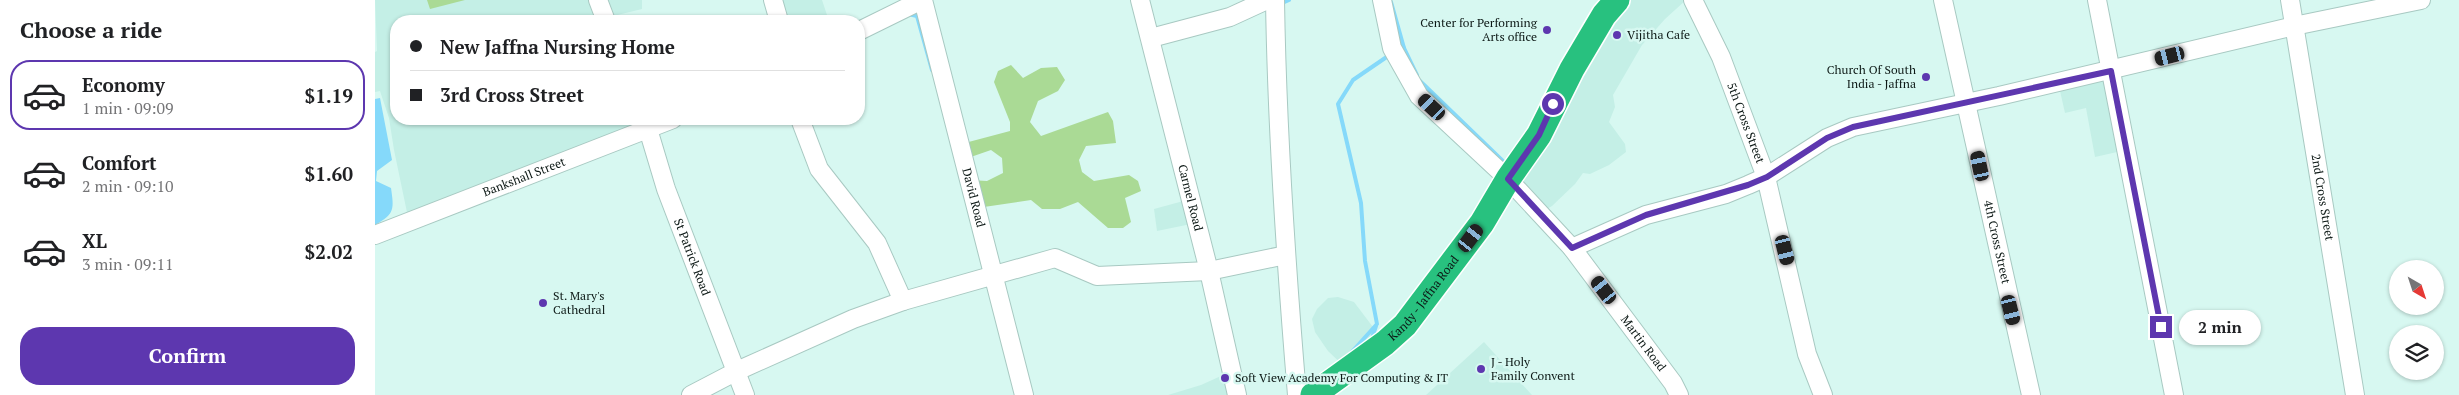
<!DOCTYPE html>
<meta charset="utf-8">
<style>
:root{--surface:#fff;--page:#f6f6f6;--text:#202124;--muted:#757577;--line:#e0e0e0;--accent:#5d37af}
body{margin:0;font-family:"PT Serif",serif;background:var(--page);color:var(--text);height:100vh;display:flex;flex-direction:column;font-size:19px;white-space:nowrap}
*{box-sizing:border-box;margin:0}
p{font-size:16px;color:var(--muted)}
.icon{flex:none;width:28px;height:28px;fill:none;stroke:currentColor;stroke-width:2;stroke-linecap:round;stroke-linejoin:round}
.map{position:relative;flex:1;overflow:hidden}
.sheet{display:flex;flex-direction:column;background:var(--surface);width:375px}
.sheet>*{flex:none}
.banner{position:absolute;left:15px;top:15px;width:475px;height:110px;border-radius:20px;box-shadow:0 1px 4px #0004;display:grid;align-content:center;height:110px;padding:0 20px;background:var(--surface)}
.needle{width:32px;rotate:141deg}
.buttons{position:absolute;left:2014px;top:260px;display:grid;gap:10px}
.buttons a{display:grid;place-items:center;width:55px;height:55px;border-radius:50%;background:var(--surface);box-shadow:0 1px 4px #0004;font-size:25px}
.end{position:absolute;width:22px;height:22px;margin:-11px;border:6px solid #5d37af;background:#fff;box-shadow:0 0 0 2px #fff}
.from{border-radius:50%}
.bubble{position:absolute;height:35px;border-radius:18px;background:var(--surface);box-shadow:0 1px 4px #0004;font-size:16px;font-weight:700;line-height:35px;text-align:center}
.car{position:absolute;width:15px;height:30px;margin:-15px -8px;border-radius:6px;box-shadow:0 0 4px 1px #0007;background:linear-gradient(#222 24%,#8ab4d8 0 40%,#222 0 76%,#8ab4d8 0 86%,#222 0)}
.banner b{display:flex;align-items:center;gap:18px;height:48px;font-size:19px}
.banner b+b{border-top:1px solid var(--line)}
.banner i{width:12px;height:12px;background:var(--text)}
ul{padding:0;list-style:none}
li{display:flex;align-items:center;gap:15px;height:70px;margin:0 10px 8px;padding:0 10px;border:2px solid transparent;border-radius:20px}
li div{flex:1}
li b{display:block;font-size:19px}
li em{font-style:normal;font-weight:700}
li.selected{border-color:var(--accent)}
li>.icon{width:45px;height:45px;stroke-width:1.5}
h2{padding:0 20px;font-size:22px;line-height:60px}
.cta{display:flex;gap:10px;margin-top:auto;padding:10px 20px}
.cta a{flex:1;height:58px;border-radius:20px;background:var(--accent);color:#fff;font-size:20px;font-weight:700;line-height:58px;text-align:center}
main{display:flex;flex:1;min-height:0}
.map>svg:first-child{display:block}
.built{fill:#c4efe6}
.green{fill:#aada95}
.water{fill:#85d9fa}
.lines{fill:none;stroke-linecap:round;stroke-linejoin:round}
.stream{stroke:#85d9fa;stroke-width:4}
.minor-casing{stroke:#a8c9c2;stroke-width:20}
.highway-casing{stroke:#fff;stroke-width:28}
.minor{stroke:#fff;stroke-width:18}
.highway{stroke:#28c17f;stroke-width:25}
.route{stroke:#5d37af;stroke-width:6}
.poi-dot{fill:#5d37af;stroke:#d7f8f1;stroke-width:2}
.labels{text-anchor:middle;stroke-width:5;stroke-linejoin:round;paint-order:stroke}
.poi-label{font-size:12px;fill:#0c1815;stroke:#d7f8f1;text-anchor:start}
.street-label{font-size:12px;fill:#0c1815;stroke:#d7f8f1}
</style>
<main>
<section class="sheet">
<h2>Choose a ride</h2>
<ul>
<li class="selected"><svg class="icon" aria-label="car" viewBox="0 0 24 24"><path d="M5 17H2v-5l4-1 3-4h7l3 4 3 1v5h-3M9 17h6M6 11h13"/><circle cx="7" cy="17" r="2"/><circle cx="17" cy="17" r="2"/></svg><div><b>Economy</b><p>1 min · 09:09</p></div><em>$1.19</em></li>
<li><svg class="icon" aria-label="car" viewBox="0 0 24 24"><path d="M5 17H2v-5l4-1 3-4h7l3 4 3 1v5h-3M9 17h6M6 11h13"/><circle cx="7" cy="17" r="2"/><circle cx="17" cy="17" r="2"/></svg><div><b>Comfort</b><p>2 min · 09:10</p></div><em>$1.60</em></li>
<li><svg class="icon" aria-label="car" viewBox="0 0 24 24"><path d="M5 17H2v-5l4-1 3-4h7l3 4 3 1v5h-3M9 17h6M6 11h13"/><circle cx="7" cy="17" r="2"/><circle cx="17" cy="17" r="2"/></svg><div><b>XL</b><p>3 min · 09:11</p></div><em>$2.02</em></li>
</ul>
<div class="cta"><a>Confirm</a></div>
</section>
<div class="map">
<svg width="2084" height="395" viewBox="0 0 2084 395">
<rect width="100%" height="100%" fill="#d7f8f1"/>
<!-- built -->
<g class="built">
<polygon points="0,0 267,0 267,9 230,18 231,21 21,21 21,119 288,119 34,222 19,150 14,118 5,91 0,92 0,52 2,51"/>
<polygon points="408,0 447,0 454,21 404,21 399,4"/>
<polygon points="1227,0 1311,0 1290,19 1267,45 1238,95 1240,107 1234,122 1250,144 1251,152 1234,165 1215,174 1208,173 1200,184 1177,206 1165,213 1133,179"/>
<polygon points="1736,71 1751,150 1720,157 1711,108 1690,113 1683,82"/>
<polygon points="812,200 816,224 782,231 779,209"/>
<polygon points="963,297 979,302 1010,343 973,370 953,351 940,332 937,319 942,309 953,298"/>
<polygon points="1109,342 1157,395 1051,395"/>
<polygon points="857,371 862,395 793,395 826,385"/>
</g>
<!-- green -->
<g class="green">
<polygon points="52,0 90,0 55,9"/>
<polygon points="636,65 648,78 666,68 682,67 690,80 683,91 663,101 655,122 666,136 733,112 738,121 741,143 711,146 704,160 707,172 719,181 754,175 763,181 766,191 750,198 756,222 748,228 733,228 703,202 685,209 667,209 656,200 602,208 595,180 612,181 628,173 627,158 616,150 590,159 586,144 635,131 635,122 619,82 623,71"/>
</g>
<!-- water -->
<path class="water" d="M 5,98 L 17,160 L 2,171 L 1,181 L 16,188 C 19,209 20,214 0,225 L 0,99 Z"/>
<g class="lines">
<!-- stream -->
<g class="stream">
<polyline points="1016,2 1029,48 1024,50"/>
<polyline points="905,4 914,0"/>
<polyline points="533,14 542,16 557,70"/>
<polyline points="1029,48 1042,75"/>
<polyline points="1045,81 1132,165"/>
<polyline points="1001,340 998,335 1001,326"/>
<polyline points="975,354 1002,324 990,261 986,203 963,104 978,80 1016,54"/>
</g>
<!-- minor casing -->
<g class="minor-casing">
<g id="minor">
<polyline points="223,0 231,21"/>
<polyline points="398,0 404,21"/>
<path id="s1" d="M 548,0 L 649,395"/>
<path id="s2" d="M 765,0 L 834,271 L 862,395"/>
<path d="M 900,0 C 902,132 911,264 922,395"/>
<path id="s3" d="M 1007,0 L 1017,48 L 1044,96 L 1133,179 L 1197,248 L 1298,383 L 1304,395"/>
<path id="s4" d="M 1318,0 L 1346,57 L 1391,177 L 1432,354 L 1448,395"/>
<path id="s5" d="M 1568,0 L 1656,395"/>
<polyline points="1722,0 1799,395"/>
<path id="s6" d="M 1915,0 L 1980,395"/>
<polyline points="484,31 547,0"/>
<polyline points="776,38 855,17 892,0"/>
<path id="s7" d="M 270,119 L 291,189 L 370,395"/>
<polyline points="425,119 444,169 502,243 528,301"/>
<path id="s8" d="M 0,235 L 298,119"/>
<polyline points="1197,248 1271,215 1351,194 1373,185 1391,177 1452,138 1478,127 1624,96 1919,26 2046,0"/>
<polyline points="316,395 362,371 478,319 528,301 680,258 722,276 834,271 911,255"/>
</g>
</g>
<!-- highway casing -->
<g class="highway-casing">
<g id="highway">
<path id="s9" d="M 938,395 L 1010,343 L 1030,325 L 1107,223 L 1133,179 L 1164,135 L 1197,69 L 1229,15 L 1242,0"/>
</g>
</g>
<!-- minor -->
<use href="#minor" class="minor"/>
<!-- highway -->
<use href="#highway" class="highway"/>
</g>
<g class="lines">
<!-- route -->
<polyline class="route" points="1178,104 1164,135 1133,179 1197,248 1271,215 1373,185 1392,177 1452,138 1478,127 1736,71 1786,327"/>
</g>
<!-- markers -->
<g class="poi-dot">
<circle cx="1172" cy="30" r="5"/>
<circle cx="1242" cy="35" r="5"/>
<circle cx="1551" cy="77" r="5"/>
<circle cx="168" cy="303" r="5"/>
<circle cx="1106" cy="369" r="5"/>
<circle cx="850" cy="378" r="5"/>
</g>
<g class="labels">
<!-- poi labels -->
<g class="poi-label">
<text x="1162" y="27" text-anchor="end">Center for Performing<tspan x="1162" dy="14">Arts office</tspan></text>
<text x="1252" y="39">Vijitha Cafe</text>
<text x="1541" y="74" text-anchor="end">Church Of South<tspan x="1541" dy="14">India - Jaffna</tspan></text>
<text x="178" y="300">St. Mary's<tspan x="178" dy="14">Cathedral</tspan></text>
<text x="1116" y="366">J - Holy<tspan x="1116" dy="14">Family Convent</tspan></text>
<text x="860" y="382">Soft View Academy For Computing &amp; IT</text>
</g>
<!-- street labels -->
<g class="street-label">
<text dy="4" stroke="none"><textPath href="#s4" startOffset="134">5th Cross Street</textPath></text>
<text dy="4" stroke="none"><textPath href="#s8" startOffset="160">Bankshall Street</textPath></text>
<text dy="4" stroke="none"><textPath href="#s1" startOffset="204">David Road</textPath></text>
<text dy="4" stroke="none"><textPath href="#s2" startOffset="204">Carmel Road</textPath></text>
<text dy="4" stroke="none"><textPath href="#s6" startOffset="200">2nd Cross Street</textPath></text>
<text dy="4" stroke="none"><textPath href="#s5" startOffset="248">4th Cross Street</textPath></text>
<text dy="4" stroke="none"><textPath href="#s7" startOffset="146">St Patrick Road</textPath></text>
<text dy="4" stroke="none"><textPath href="#s9" startOffset="148">Kandy - Jaffna Road</textPath></text>
<text dy="4" stroke="none"><textPath href="#s3" startOffset="439">Martin Road</textPath></text>
</g>
</g>
</svg>
<div class="buttons">
<a><svg class="needle" viewBox="-14 -14 28 28"><path d="M0-13l5 13h-10z" fill="#e53935"/><path d="M0 13l5-13h-10z" fill="#757577"/></svg></a>
<a><svg class="icon" aria-label="layers" viewBox="0 0 24 24"><path d="M12 4l9 5-9 5-9-5zM3 14l9 5 9-5"/></svg></a>
</div>
<i class="end from" style="left:1178px;top:104px"></i>
<i class="end" style="left:1786px;top:327px"></i>
<div class="bubble" style="left:1804px;top:310px;width:82px">2 min</div>
<i class="car" style="left:1795px;top:56px;rotate:256deg"></i>
<i class="car" style="left:1057px;top:107px;rotate:313deg"></i>
<i class="car" style="left:1605px;top:166px;rotate:348deg"></i>
<i class="car" style="left:1096px;top:238px;rotate:37deg"></i>
<i class="car" style="left:1410px;top:250px;rotate:166deg"></i>
<i class="car" style="left:1229px;top:290px;rotate:323deg"></i>
<i class="car" style="left:1636px;top:310px;rotate:166deg"></i>
<div class="banner">
<b><i class="from"></i>New Jaffna Nursing Home</b>
<b><i></i>3rd Cross Street</b>
</div>
</div>
</main>
